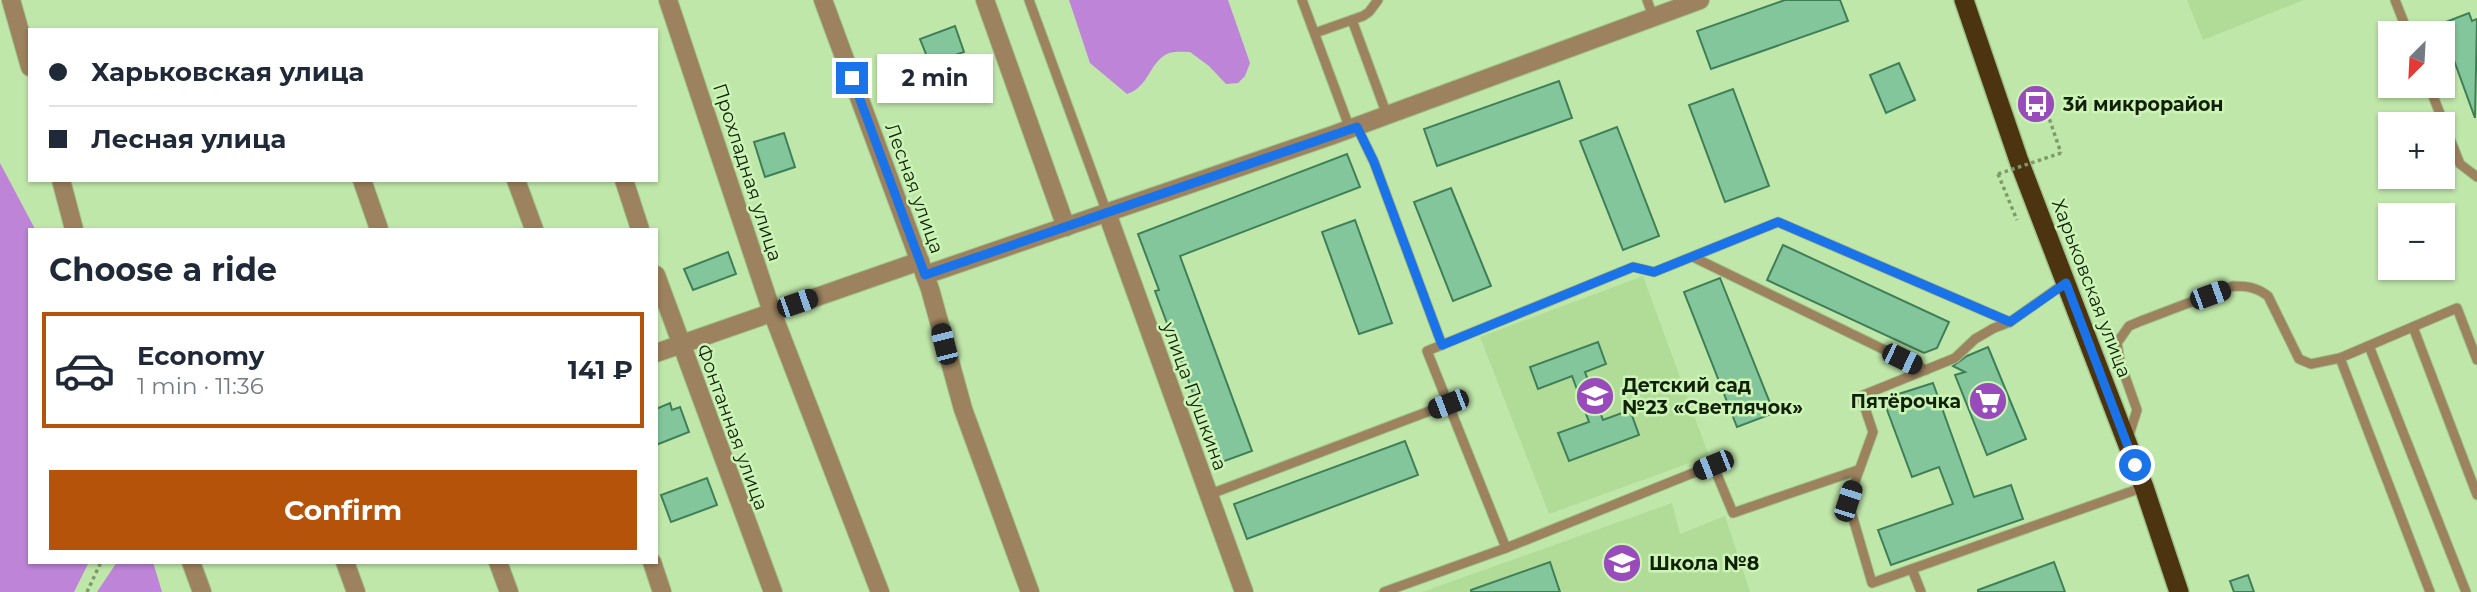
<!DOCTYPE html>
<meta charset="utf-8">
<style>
:root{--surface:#fff;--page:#f6f6f7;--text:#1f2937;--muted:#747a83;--line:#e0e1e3;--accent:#b45309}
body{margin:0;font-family:Montserrat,sans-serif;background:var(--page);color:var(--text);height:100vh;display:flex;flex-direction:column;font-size:26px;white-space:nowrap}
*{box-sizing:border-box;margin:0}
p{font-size:23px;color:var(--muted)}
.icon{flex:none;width:38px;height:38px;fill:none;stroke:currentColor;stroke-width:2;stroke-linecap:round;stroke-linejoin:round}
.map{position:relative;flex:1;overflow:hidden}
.details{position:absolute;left:28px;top:228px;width:630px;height:336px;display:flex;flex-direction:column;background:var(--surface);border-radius:0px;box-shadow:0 2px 5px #0004}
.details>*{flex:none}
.guide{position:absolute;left:28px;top:28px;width:630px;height:154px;border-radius:0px;box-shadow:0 2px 5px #0004;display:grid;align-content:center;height:154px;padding:0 21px;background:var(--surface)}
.needle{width:46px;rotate:204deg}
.fabs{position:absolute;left:2378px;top:21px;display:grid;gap:14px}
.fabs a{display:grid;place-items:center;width:77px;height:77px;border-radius:0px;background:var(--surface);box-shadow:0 2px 5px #0004;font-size:35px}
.end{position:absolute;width:32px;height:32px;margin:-16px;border:9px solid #1a73e8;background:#fff;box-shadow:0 0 0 4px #fff}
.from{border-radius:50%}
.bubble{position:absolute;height:49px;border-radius:0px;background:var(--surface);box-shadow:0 2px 5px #0004;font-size:23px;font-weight:700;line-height:49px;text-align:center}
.car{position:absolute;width:21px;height:42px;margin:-21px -10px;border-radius:9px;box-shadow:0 0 5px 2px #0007;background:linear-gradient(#222 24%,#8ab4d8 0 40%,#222 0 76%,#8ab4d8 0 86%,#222 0)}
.guide b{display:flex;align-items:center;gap:24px;height:66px;font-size:26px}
.guide b+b{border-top:2px solid var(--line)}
.guide i{width:18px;height:18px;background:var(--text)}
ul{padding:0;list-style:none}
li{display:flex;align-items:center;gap:21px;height:116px;margin:0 14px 10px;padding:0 7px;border:4px solid var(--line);border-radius:0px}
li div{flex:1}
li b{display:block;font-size:26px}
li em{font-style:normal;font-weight:700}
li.active{border-color:var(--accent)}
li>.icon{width:63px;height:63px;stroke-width:1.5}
h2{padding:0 21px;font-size:32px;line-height:84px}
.button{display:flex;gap:14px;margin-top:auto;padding:14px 21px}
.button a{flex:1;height:80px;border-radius:0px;background:var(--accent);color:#fff;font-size:28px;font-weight:700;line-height:80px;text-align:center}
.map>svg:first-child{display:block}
.built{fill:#b0dc98}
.forest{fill:#bd84d7}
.building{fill:#84c69b;stroke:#3f7f57;stroke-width:2}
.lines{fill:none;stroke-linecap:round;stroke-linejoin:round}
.service-casing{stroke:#a0c38d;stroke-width:11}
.minor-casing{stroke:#a0c38d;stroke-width:20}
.trunk-casing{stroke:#a0c38d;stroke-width:22}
.path{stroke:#7d9a6c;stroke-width:3.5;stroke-dasharray:3.5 3.5;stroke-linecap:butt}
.service{stroke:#9c825e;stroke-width:9}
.minor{stroke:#9c825e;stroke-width:18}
.trunk{stroke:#4c3410;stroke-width:19}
.path-bridge{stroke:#7d9a6c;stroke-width:3.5;stroke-dasharray:3.5 3.5;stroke-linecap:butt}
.route{stroke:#1a73e8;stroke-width:9}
.labels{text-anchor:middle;stroke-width:5;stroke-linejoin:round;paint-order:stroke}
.poi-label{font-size:19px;font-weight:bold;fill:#112008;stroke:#ccf4b7;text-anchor:start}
.street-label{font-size:19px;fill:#112008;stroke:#ccf4b7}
</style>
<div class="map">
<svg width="2477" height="592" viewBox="0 0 2477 592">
<rect width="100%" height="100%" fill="#c0e7aa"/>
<!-- built -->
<g class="built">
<polygon points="2187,0 2304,0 2203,40"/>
<polygon points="1643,276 1709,456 1549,514 1480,337"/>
<polygon points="1672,503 1680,534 1725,516 1750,592 1422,592"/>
</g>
<!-- forest -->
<g class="forest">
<path d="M 1069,0 L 1228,0 L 1250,63 L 1245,76 L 1238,83 L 1226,84 L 1209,66 L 1190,52 C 1183,52 1173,51 1167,54 C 1149,63 1149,87 1127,94 L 1090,63 Z"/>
<polygon points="0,163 35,229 30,229 30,562 89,562 74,592 0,592"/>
<polygon points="117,562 153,562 162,592 97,592"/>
</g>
<!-- building -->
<g class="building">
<polygon points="1785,0 1840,0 1848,21 1711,69 1697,31"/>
<polygon points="2469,13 2472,21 2477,19 2475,118 2443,30 2446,29 2443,23"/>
<polygon points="955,26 964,52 930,64 920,39"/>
<polygon points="1899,63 1915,100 1886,113 1870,75"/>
<polygon points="1559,81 1572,118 1437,166 1424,129"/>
<polygon points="1733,89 1769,186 1725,202 1689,105"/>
<polygon points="1617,127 1659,236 1623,250 1580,141"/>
<polygon points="784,133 795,167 765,177 754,142"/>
<polygon points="1347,154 1360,187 1180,256 1252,451 1219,463 1155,291 1159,290 1138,234"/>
<polygon points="1451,188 1491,286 1453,301 1414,202"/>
<polygon points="1355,220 1392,323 1359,334 1322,232"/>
<polygon points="1783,245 1949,322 1937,348 1924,353 1767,280"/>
<polygon points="728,252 736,274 693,290 684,269"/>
<polygon points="1720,278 1774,413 1737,427 1684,292"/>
<polygon points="1598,342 1606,364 1585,372 1603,420 1630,410 1639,435 1569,461 1558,433 1589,422 1572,376 1538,389 1530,367"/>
<polygon points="1988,347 2026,439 1987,455 1955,375 1965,372 1953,366 1967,356"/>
<polygon points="1933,383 1974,497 2011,485 2023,519 1891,565 1878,530 1953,504 1939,467 1912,477 1883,399"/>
<polygon points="670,403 672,410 680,407 689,432 656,445 656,409"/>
<polygon points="1405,441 1418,475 1247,539 1234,504"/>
<polygon points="707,478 717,505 671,522 661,495"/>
<polygon points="1550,562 1560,592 1471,592 1471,590"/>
<polygon points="2054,562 2065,592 1978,592 1978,590"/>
<polygon points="2248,575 2254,592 2234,592 2230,581"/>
</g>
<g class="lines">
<!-- service casing -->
<g class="service-casing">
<g id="service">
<polyline points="1029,0 1107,213"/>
<polyline points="1302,0 1350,129"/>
<polyline points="1647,0 1653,16"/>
<polyline points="2395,0 2408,33"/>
<polyline points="1352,20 1387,115"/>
<polyline points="1315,33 1363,16 1369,12 1378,0"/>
<polyline points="2429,86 2460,164 2477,177"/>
<polyline points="1357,127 1374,162 1442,345"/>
<polyline points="1693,257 1926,370"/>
<polyline points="2065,283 2010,322 1994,328 1975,339 1955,358 1861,396 1873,432 1848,501 1872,583 2144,487"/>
<polyline points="2413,327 2477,495"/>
<polyline points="2369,346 2466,592"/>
<path d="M 2128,438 L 2137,410 L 2120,362 L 2117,343 L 2129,326 L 2141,321 L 2233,286 C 2247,286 2256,287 2268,296 L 2299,359 L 2311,364 L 2340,358"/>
<polyline points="1858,470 1733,513 1713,465 1506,548 1427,351 1633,267 1654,272 1778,222 2010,322"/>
<polyline points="1208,495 1448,404"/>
<polyline points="1912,569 1921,592"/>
<polyline points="1384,592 1506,548"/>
<polyline points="2430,592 2340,358 2457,308 2477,360"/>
</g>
</g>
<!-- minor casing -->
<g class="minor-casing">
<g id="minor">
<polyline points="11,0 30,67"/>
<polyline points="668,0 772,312 880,592"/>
<polyline points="823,0 930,289 963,409 1030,592"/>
<polyline points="985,0 1066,227"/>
<polyline points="61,180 74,229"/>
<polyline points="362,180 379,229"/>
<polyline points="516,180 534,229"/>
<polyline points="624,180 640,229"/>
<polyline points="1107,213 1244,592"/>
<polyline points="656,275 773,592"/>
<polyline points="925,275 1333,135 1700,0"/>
<polyline points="656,353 920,261"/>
<polyline points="191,562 202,592"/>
<polyline points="345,562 356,592"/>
<polyline points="498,562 509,592"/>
<polyline points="652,562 662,592"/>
</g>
</g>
<!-- trunk casing -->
<g class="trunk-casing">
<polyline id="trunk" points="1964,0 2019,161 2144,487 2179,592"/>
</g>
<!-- path -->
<g class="path">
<polyline points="2045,106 2061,153"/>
<polyline points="1998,174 2017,220"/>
<polyline points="87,592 101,562"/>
</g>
<!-- service -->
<use href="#service" class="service"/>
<!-- minor -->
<use href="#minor" class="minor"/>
<!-- trunk -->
<use href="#trunk" class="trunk"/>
<!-- path-bridge -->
<polyline class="path-bridge" points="1998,174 2061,153"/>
</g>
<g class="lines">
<!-- route -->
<polyline class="route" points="852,78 925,275 1357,127 1374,162 1442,345 1633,267 1654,272 1778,222 2010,322 2066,283 2135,465"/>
</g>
<!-- icons -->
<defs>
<g id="bus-disc" transform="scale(2.0125)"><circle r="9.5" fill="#9a4bbb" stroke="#ccf4b7"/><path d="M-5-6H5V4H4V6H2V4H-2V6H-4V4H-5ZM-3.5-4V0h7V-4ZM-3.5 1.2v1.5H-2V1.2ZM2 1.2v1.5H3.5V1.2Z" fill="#fff"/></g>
<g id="school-disc" transform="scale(2.0125)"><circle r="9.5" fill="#9a4bbb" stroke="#ccf4b7"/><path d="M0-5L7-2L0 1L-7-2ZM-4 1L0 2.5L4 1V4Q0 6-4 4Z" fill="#fff"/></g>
<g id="supermarket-disc" transform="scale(2.0125)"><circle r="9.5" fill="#9a4bbb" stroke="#ccf4b7"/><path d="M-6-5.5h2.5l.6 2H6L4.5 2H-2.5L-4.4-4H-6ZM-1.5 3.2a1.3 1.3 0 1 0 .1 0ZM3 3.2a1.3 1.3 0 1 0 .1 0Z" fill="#fff"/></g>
</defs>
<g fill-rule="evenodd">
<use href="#bus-disc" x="2036" y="104"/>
<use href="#school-disc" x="1595" y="396"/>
<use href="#supermarket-disc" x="1988" y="401"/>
<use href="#school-disc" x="1622" y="563"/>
</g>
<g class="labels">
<!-- poi labels -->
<g class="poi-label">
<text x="2063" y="111">3й микрорайон</text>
<text x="1622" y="392">Детский сад<tspan x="1622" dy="22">№23 «Светлячок»</tspan></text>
<text x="1961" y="408" text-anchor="end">Пятёрочка</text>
<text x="1649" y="570">Школа №8</text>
</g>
<!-- street labels -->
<g class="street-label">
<text transform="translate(748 172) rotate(72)" y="7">Прохладная улица</text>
<text transform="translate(915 188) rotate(70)" y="7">Лесная улица</text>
<text transform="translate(2092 288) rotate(69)" y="7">Харьковская улица</text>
<text transform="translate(1195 396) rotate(70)" y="7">улица Пушкина</text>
<text transform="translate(733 427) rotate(70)" y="7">Фонтанная улица</text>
</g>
</g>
</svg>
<div class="fabs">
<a><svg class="needle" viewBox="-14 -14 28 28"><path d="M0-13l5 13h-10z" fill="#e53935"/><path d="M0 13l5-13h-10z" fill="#747a83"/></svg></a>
<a>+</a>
<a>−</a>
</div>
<i class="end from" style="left:2135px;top:465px"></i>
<i class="end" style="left:852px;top:78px"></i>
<div class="bubble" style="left:877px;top:54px;width:116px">2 min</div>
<i class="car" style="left:2210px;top:295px;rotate:70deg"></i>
<i class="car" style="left:797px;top:303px;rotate:71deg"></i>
<i class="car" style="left:944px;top:344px;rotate:346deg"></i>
<i class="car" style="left:1902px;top:359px;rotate:116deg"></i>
<i class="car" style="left:1448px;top:404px;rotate:249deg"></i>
<i class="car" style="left:1713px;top:465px;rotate:248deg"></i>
<i class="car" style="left:1848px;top:501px;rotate:18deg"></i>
<div class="guide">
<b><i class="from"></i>Харьковская улица</b>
<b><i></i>Лесная улица</b>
</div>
<section class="details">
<h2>Choose a ride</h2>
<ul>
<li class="active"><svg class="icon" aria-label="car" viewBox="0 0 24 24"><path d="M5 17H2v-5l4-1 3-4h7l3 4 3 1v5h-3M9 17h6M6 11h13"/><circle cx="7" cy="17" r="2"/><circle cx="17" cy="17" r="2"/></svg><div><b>Economy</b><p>1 min · 11:36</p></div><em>141 ₽</em></li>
</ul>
<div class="button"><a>Confirm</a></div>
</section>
</div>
